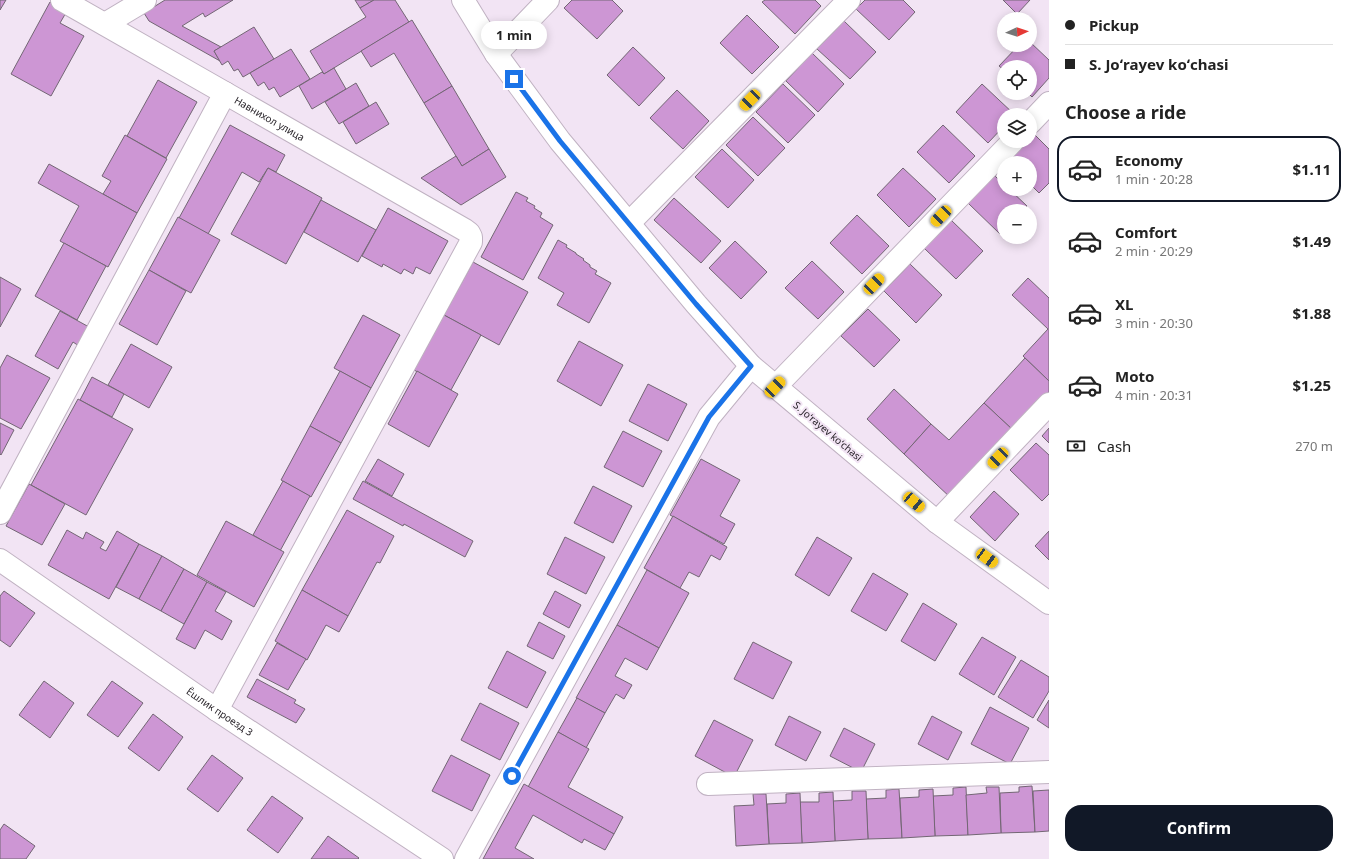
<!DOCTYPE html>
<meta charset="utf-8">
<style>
:root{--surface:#fff;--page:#f2f2f2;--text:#222;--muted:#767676;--line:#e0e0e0;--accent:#111827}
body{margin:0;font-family:"Noto Sans",sans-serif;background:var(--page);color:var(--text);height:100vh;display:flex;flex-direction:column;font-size:15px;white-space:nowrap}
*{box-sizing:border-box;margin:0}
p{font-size:13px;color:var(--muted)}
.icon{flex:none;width:22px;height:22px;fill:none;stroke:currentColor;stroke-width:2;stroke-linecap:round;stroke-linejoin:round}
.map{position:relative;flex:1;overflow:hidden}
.drawer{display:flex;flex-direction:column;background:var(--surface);width:300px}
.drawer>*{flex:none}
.hud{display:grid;align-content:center;height:88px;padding:0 16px;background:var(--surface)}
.needle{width:26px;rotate:87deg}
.tools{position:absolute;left:997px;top:12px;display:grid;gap:8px}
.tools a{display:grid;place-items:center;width:40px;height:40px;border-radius:50%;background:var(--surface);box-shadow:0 2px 10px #0003;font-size:20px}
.end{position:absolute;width:18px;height:18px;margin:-9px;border:5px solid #1a73e8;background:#fff;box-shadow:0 0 0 2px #fff}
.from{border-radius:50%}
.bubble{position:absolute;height:28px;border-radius:14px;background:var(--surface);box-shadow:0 2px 10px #0003;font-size:13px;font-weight:700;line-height:28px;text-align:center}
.car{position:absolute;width:12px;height:24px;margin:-12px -6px;border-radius:5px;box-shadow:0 0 3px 1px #0007;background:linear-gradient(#f5c518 24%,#345 0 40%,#f5c518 0 76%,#345 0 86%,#f5c518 0)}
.hud b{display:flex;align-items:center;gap:14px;height:38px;font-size:15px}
.hud b+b{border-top:1px solid var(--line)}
.hud i{width:10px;height:10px;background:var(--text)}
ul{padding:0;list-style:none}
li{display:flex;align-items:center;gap:12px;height:66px;margin:0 8px 6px;padding:0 8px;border:2px solid transparent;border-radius:16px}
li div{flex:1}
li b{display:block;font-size:15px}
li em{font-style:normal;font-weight:700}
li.selected{border-color:var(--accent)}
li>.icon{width:36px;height:36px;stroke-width:1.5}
h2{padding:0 16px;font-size:18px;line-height:48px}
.pay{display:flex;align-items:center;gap:10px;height:44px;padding:0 16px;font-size:15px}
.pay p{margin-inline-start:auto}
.action{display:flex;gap:8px;margin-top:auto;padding:8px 16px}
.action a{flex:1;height:46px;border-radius:16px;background:var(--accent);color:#fff;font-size:16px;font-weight:700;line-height:46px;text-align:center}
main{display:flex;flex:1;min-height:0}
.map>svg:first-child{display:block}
.building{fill:#cd96d4;stroke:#736674}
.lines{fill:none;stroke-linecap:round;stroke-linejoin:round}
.minor-casing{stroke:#c0b2c2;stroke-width:24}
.minor{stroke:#fff;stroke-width:22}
.route{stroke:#1a73e8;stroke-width:5}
.labels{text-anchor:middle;stroke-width:4;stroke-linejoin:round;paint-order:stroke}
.street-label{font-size:10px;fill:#272228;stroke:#f2e4f4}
</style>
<main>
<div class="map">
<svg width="1049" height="859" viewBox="0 0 1049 859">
<rect width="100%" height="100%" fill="#f2e4f4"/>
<!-- building -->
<g class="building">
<polygon points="0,0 6,0 0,10"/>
<polygon points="165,0 233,0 205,17 203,13 182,26 221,47 214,51 220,61 149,21 144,13"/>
<polygon points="355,0 374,0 360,8"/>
<polygon points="374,0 395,0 409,22 324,74 310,51 366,17 360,8"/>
<polygon points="572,0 612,0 623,11 597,39 564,8"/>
<polygon points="765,0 815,0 821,6 795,34 762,2"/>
<polygon points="865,0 903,0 915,12 889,40 856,9"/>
<polygon points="1003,0 1030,0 1017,14"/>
<polygon points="50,2 67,11 60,23 84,36 51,96 11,74"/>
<polygon points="747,15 779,47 752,74 720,43"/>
<polygon points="412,20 452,86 424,103 394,53 371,67 361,51"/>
<polygon points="844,21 876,52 850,79 817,49"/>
<polygon points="254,27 274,59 243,77 238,69 234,71 228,61 222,65 214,51"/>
<polygon points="1030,42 1049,60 1049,78 1032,97 1028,93 1030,93 1030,67 1004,67 1004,70 999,66 1019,45 1030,45"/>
<polygon points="633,47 665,78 639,106 607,75"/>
<polygon points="291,49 310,79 280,97 274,87 269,90 264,82 258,86 250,73"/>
<polygon points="812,53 844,84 818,112 786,81"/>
<polygon points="334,68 346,89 312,109 299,86 322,72 324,74"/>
<polygon points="158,80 197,102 166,158 127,136"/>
<polygon points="356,83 369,106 339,124 325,102"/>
<polygon points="783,84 815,115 788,143 756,112"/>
<polygon points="982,84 1015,115 1004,115 1004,126 988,143 956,112"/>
<polygon points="452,86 489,149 462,166 424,103"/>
<polygon points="677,90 709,121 683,149 650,118"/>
<polygon points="376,102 389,124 356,144 343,122"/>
<polygon points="753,117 785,148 758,176 726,145"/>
<polygon points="230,125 285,155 276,172 268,168 259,182 242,172 208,234 179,218"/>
<polygon points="943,125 975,156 949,183 917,152"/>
<polygon points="1034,134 1049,149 1049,183 1039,193 1030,184 1030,163 1007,162 1027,141 1030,141 1030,138"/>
<polygon points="125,135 167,159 137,213 103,194 111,181 102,176"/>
<polygon points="489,149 506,177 461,205 421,178 456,156 462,166"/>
<polygon points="722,149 754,180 728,208 695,177"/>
<polygon points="49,164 137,213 108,267 60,241 79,206 38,183"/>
<polygon points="268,168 322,198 286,264 231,234"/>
<polygon points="903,168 936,199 909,227 877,195"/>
<polygon points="995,176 1004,185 1004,189 1009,189 1027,206 1022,211 1004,211 1004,230 1000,234 968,203"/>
<polygon points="516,192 528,198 526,201 535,206 534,208 542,213 540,217 553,225 523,280 481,257"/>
<polygon points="674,198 721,241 701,263 654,220"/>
<polygon points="321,200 376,230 358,262 304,232"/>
<polygon points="388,208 448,241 430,274 416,267 413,274 404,269 401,274 383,264 382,267 362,256"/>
<polygon points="857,215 889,246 862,274 830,243"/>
<polygon points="178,217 220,240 191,293 149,270"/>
<polygon points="951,220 983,251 956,279 924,248"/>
<polygon points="558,240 567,245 566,247 576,253 576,254 584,259 583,260 590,265 590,267 597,271 595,274 611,283 589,323 557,305 564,293 538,278"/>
<polygon points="735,241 767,272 741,299 709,268"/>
<polygon points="64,243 106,266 77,320 35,296"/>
<polygon points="812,261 844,292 818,319 785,288"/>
<polygon points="473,262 528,292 499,345 444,315"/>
<polygon points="910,264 942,295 916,323 884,291"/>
<polygon points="149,270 186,291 157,345 119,324"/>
<polygon points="0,277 21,289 0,327"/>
<polygon points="1028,278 1049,298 1049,381 1023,356 1048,329 1012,295"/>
<polygon points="868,309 900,340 874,367 841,336"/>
<polygon points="60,311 89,327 79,346 73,342 58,369 35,356"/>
<polygon points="363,315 400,335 371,388 334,368"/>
<polygon points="444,315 481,335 451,390 414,370"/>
<polygon points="579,341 623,365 601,406 557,381"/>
<polygon points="131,344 172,367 149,408 108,385"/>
<polygon points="7,355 50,378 21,429 0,418 0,368"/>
<polygon points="1025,358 1049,381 1049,394 1014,431 984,403"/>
<polygon points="340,371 371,388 341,443 310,426"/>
<polygon points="417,371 458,394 429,447 388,424"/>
<polygon points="92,377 124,394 112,417 80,400"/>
<polygon points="648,384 687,404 668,441 629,421"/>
<polygon points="894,389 931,424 904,454 867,419"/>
<polygon points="78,399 133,429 86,515 31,485"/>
<polygon points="984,403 1014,431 952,499 904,454 931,424 949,440"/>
<polygon points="0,423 14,430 1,455 0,454"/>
<polygon points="310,426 341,443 311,497 281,480"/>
<polygon points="1049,428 1049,443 1042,436"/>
<polygon points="623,431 662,451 643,487 604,467"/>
<polygon points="1036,443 1049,455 1049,494 1042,501 1010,470"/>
<polygon points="378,459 404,474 392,496 365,481"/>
<polygon points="701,459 740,480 720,516 735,524 724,544 670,515"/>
<polygon points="283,481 310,496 280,551 253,535"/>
<polygon points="363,481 473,541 465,557 404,524 403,526 353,499"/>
<polygon points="29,484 65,504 42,545 6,526"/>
<polygon points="593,486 632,506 613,543 574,523"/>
<polygon points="994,491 1019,514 995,541 970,517"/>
<polygon points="347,510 394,536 380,563 377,562 348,616 302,590"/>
<polygon points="673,516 727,547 720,560 711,555 699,577 689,572 680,588 644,568"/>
<polygon points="226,521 284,552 254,607 197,575"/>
<polygon points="67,530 83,539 86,532 104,542 100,548 106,551 117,531 139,544 109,599 48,565"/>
<polygon points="1049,531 1049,560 1035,546"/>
<polygon points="565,537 605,557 586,594 547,574"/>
<polygon points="817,537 852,558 829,596 795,575"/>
<polygon points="139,544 162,556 139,599 116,587"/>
<polygon points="162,556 184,569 161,611 139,599"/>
<polygon points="184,569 207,582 184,624 161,611"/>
<polygon points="647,570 689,593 659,648 617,625"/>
<polygon points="873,573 908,594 886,631 851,611"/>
<polygon points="207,582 226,592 215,611 232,621 222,640 205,630 195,649 176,639"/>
<polygon points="302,590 348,616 339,632 326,625 307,660 275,641"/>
<polygon points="4,591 35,613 10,647 0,640 0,596"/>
<polygon points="555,591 581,605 569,628 543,614"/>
<polygon points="923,603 957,624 935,661 901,641"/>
<polygon points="539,622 565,636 553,659 527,646"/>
<polygon points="617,625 659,648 647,670 625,658 615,676 632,685 624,699 616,694 605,713 576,698"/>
<polygon points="982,637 1016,657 994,695 959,674"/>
<polygon points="753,642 792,662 773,699 734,679"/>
<polygon points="277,643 306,659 288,690 259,675"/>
<polygon points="507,651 546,672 527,708 488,688"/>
<polygon points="1021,660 1049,677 1049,691 1033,718 998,697"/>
<polygon points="257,679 296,700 294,703 305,709 296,723 247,697"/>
<polygon points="44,681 74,703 50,738 19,715"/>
<polygon points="112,681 143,703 118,737 87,715"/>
<polygon points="577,698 605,713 586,748 558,732"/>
<polygon points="1049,700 1049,728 1037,720"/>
<polygon points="480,703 519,723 500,760 461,740"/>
<polygon points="990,707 1029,728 1010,764 971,744"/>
<polygon points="153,714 183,737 159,771 128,748"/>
<polygon points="789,716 821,732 806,761 775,745"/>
<polygon points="932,716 962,732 948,760 918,744"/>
<polygon points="714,720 753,740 734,777 695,756"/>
<polygon points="844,728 875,744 861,772 830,756"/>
<polygon points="558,732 589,749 568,787 623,817 614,834 528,787"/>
<polygon points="212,755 243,778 218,812 187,789"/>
<polygon points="451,755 490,775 472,811 432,791"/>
<polygon points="524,784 614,834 605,850 584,839 582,843 533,815 515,848 534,859 483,859"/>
<polygon points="1032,786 1035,832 1001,833 1000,793 1019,792 1019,787"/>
<polygon points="966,787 968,835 935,836 933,796 953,795 953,788"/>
<polygon points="986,787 999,787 1001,833 968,835 966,795 987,793"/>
<polygon points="899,789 902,838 868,839 866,799 886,798 886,790"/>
<polygon points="933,789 935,836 902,838 900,798 919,797 919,790"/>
<polygon points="1049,790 1049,831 1035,832 1033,791"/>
<polygon points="852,791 866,791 868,839 835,841 833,801 852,800"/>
<polygon points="833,792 835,841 802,843 800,802 819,802 819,793"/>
<polygon points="800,793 802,843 769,844 767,804 786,803 786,794"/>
<polygon points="753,794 766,794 769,844 736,846 734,806 754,805"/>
<polygon points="272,796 303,818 278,853 247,830"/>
<polygon points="4,824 35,846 26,859 0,859 0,830"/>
<polygon points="328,836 359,858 358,859 311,859"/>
</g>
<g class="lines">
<!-- minor casing -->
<g class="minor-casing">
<g id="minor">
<path id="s1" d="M 62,0 L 465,230 L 469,233 L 471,237 L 471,242 L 217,710"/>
<polyline points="463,0 496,54 560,141 696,304 751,366 937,522 1049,603"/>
<polyline points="105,24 145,0"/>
<polyline points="496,54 548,0"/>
<polyline points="1030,123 1049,103"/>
<polyline points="629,223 849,0"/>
<polyline points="775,387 1013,141"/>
<polyline points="0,513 225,93"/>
<polyline points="937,522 1049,404"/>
<path id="s2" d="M 0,560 L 217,710 L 442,859"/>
<polyline points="708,784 1049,772"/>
<polyline points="466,859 709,417 751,366"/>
</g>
</g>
<!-- minor -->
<use href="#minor" class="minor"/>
</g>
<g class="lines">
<!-- route -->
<polyline class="route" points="512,776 709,417 751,366 696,304 560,141 514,79"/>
</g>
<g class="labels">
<!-- street labels -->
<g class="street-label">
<text dy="4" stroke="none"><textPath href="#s1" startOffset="239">Навнихол улица</textPath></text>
<text transform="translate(828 431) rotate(40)" y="4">S. Joʻrayev koʻchasi</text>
<text dy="4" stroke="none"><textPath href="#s2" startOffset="267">Ёшлик проезд 3</textPath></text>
</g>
</g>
</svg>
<div class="tools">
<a><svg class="needle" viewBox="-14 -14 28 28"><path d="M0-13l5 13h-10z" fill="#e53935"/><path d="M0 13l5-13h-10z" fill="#767676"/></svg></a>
<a><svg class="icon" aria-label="locate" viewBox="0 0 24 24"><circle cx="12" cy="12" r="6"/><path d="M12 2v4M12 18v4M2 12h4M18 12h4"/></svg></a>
<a><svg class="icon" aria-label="layers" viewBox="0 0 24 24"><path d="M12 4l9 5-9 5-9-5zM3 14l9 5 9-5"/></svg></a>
<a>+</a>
<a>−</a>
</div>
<i class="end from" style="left:512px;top:776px"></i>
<i class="end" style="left:514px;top:79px"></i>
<div class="bubble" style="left:481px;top:21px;width:66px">1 min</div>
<i class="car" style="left:750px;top:100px;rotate:224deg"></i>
<i class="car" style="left:941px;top:216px;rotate:224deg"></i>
<i class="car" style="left:874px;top:284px;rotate:44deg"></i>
<i class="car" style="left:775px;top:387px;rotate:44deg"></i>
<i class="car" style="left:998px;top:458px;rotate:224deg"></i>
<i class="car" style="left:914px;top:502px;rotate:130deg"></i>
<i class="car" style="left:987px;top:558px;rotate:126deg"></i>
</div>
<section class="drawer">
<div class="hud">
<b><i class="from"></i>Pickup</b>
<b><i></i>S. Joʻrayev koʻchasi</b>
</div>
<h2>Choose a ride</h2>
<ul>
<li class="selected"><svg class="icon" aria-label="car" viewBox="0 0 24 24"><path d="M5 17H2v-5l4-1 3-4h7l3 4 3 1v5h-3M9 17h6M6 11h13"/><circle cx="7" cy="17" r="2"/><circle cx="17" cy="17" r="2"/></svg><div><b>Economy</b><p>1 min · 20:28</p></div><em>$1.11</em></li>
<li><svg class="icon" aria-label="car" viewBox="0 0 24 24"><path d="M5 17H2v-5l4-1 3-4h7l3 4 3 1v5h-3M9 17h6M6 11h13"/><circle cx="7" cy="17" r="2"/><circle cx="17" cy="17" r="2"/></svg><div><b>Comfort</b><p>2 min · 20:29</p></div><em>$1.49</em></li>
<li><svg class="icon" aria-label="car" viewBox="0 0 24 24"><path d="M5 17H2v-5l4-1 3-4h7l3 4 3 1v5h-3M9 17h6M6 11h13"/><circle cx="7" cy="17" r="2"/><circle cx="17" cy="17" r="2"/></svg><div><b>XL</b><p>3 min · 20:30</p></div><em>$1.88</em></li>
<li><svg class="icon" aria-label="car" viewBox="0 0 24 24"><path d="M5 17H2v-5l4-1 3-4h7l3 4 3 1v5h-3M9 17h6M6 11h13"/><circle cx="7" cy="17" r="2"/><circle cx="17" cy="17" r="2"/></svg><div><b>Moto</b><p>4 min · 20:31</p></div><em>$1.25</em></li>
</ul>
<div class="pay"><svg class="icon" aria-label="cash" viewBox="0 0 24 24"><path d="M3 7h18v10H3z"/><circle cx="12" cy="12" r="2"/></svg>Cash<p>270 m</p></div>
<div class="action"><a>Confirm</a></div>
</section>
</main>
